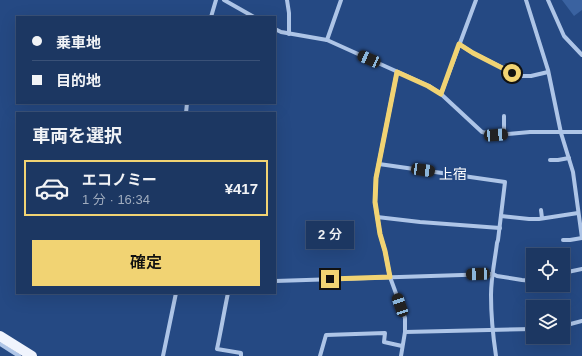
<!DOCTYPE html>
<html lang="ja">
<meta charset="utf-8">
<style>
:root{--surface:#1c3762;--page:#253f68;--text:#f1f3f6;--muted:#a0acbe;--line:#3a5177;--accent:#f1d373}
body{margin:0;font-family:Arial,"Noto Sans JP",sans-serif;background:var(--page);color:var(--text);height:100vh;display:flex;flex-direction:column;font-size:15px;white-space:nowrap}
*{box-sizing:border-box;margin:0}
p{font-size:13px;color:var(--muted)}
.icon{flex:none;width:22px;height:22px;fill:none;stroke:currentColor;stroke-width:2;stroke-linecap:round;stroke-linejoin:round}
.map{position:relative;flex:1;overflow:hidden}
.details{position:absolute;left:16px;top:112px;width:260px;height:182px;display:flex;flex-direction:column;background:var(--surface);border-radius:0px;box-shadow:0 4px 16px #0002,0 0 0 1px var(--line)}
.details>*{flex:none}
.hud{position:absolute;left:16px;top:16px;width:260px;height:88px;border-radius:0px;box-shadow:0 4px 16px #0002,0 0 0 1px var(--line);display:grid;align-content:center;height:88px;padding:0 16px;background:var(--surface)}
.controls{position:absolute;left:526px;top:248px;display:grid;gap:8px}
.controls a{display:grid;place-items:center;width:44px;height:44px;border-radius:0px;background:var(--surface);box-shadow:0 4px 16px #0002,0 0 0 1px var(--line);font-size:20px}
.end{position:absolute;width:18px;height:18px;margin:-9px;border:5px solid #f1d373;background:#111;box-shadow:0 0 0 2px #111}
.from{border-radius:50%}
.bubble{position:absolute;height:28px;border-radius:0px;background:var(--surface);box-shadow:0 4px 16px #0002,0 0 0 1px var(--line);font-size:13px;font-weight:600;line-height:28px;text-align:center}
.car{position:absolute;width:12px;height:24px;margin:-12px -6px;border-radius:5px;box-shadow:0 0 3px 1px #0007;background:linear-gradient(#222 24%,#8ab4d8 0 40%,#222 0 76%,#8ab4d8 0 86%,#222 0)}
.hud b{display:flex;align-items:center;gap:14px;height:38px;font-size:15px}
.hud b+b{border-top:1px solid var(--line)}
.hud i{width:10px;height:10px;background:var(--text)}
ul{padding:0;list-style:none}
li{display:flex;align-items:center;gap:12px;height:56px;margin:0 8px 6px;padding:0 8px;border:2px solid transparent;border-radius:0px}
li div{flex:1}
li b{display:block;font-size:15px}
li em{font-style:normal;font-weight:600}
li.active{border-color:var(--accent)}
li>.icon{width:36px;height:36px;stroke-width:1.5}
h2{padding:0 16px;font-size:18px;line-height:48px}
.button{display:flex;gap:8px;margin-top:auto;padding:8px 16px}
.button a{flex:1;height:46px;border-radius:0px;background:var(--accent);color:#111;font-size:16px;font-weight:600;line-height:46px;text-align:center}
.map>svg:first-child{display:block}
.green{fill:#3a62a0}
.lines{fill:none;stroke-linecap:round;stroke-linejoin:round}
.street{stroke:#aec5e7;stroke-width:4}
.primary{stroke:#f0f4fd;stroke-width:10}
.route{stroke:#f1d373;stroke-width:5}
.labels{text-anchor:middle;stroke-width:4;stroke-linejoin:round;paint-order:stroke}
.neighbourhood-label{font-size:14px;fill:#fff;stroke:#254983}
</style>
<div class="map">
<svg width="582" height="356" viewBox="0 0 582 356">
<rect width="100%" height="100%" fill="#254983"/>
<!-- green -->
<polygon class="green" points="562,0 582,0 582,10 574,16"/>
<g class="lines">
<!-- street -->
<g class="street">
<polyline points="224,0 254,17"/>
<polyline points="287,0 289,13 289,34"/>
<polyline points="526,0 548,70 561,133 573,172 582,238"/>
<polyline points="548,0 564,36 582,55"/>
<polyline points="211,17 216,0"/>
<polyline points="275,29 281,32 327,40 429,86 441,94 482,132 496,135 530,132 582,132"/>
<polyline points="327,40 341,0"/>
<polyline points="459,44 473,53 519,76 531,76 548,72"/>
<polyline points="397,72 376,178 375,202 380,234 385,251 390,277 405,318 405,332 401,356"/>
<polyline points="441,94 476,0"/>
<polyline points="186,113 187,103"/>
<polyline points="504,116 504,135"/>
<polyline points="550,160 558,160 569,158"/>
<path d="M 379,164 L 505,182 L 498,240 L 497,243 C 495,260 491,277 491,295 C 491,315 493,336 496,356"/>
<polyline points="541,210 542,218"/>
<polyline points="501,216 529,219 539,219 578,213"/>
<polyline points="377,217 420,222 500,228"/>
<polyline points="563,240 570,240 582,238"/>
<polyline points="563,273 582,269"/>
<polyline points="275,281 493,274 497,276 522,280 533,281"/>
<path d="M 228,293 C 224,312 221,331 217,349 L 241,353 L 241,356"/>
<polyline points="563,326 582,321"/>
<polyline points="405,332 533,329"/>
<polyline points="0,344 19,356"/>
<polyline points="163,356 176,293"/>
<polyline points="320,356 326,335 385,333 384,342 402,346"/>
</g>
<!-- primary -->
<polyline class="primary" points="0,336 32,356"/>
</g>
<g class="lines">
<!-- route -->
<polyline class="route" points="330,279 390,277 385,251 380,234 375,202 376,178 397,72 428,86 441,94 459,44 473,53 512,73"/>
</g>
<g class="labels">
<!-- neighbourhood labels -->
<g class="neighbourhood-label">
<text x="453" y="179">上宿</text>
</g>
</g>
</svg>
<div class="controls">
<a><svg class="icon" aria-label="locate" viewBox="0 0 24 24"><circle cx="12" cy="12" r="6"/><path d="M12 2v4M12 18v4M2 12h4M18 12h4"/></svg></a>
<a><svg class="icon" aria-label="layers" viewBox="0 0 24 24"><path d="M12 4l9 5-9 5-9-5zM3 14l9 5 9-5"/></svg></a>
</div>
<i class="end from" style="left:512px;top:73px"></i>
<i class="end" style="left:330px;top:279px"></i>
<div class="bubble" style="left:306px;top:221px;width:48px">2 分</div>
<i class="car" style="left:369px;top:59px;rotate:294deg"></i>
<i class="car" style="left:496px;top:135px;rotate:86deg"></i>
<i class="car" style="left:423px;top:170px;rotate:98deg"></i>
<i class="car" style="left:478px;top:274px;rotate:268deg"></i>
<i class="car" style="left:400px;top:305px;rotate:341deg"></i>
<div class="hud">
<b><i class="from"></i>乗車地</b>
<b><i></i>目的地</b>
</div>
<section class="details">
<h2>車両を選択</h2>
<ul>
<li class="active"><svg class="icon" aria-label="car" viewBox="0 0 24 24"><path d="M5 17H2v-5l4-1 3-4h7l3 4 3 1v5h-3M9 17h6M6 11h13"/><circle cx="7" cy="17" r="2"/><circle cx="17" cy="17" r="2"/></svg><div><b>エコノミー</b><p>1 分 · 16:34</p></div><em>¥417</em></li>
</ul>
<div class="button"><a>確定</a></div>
</section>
</div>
